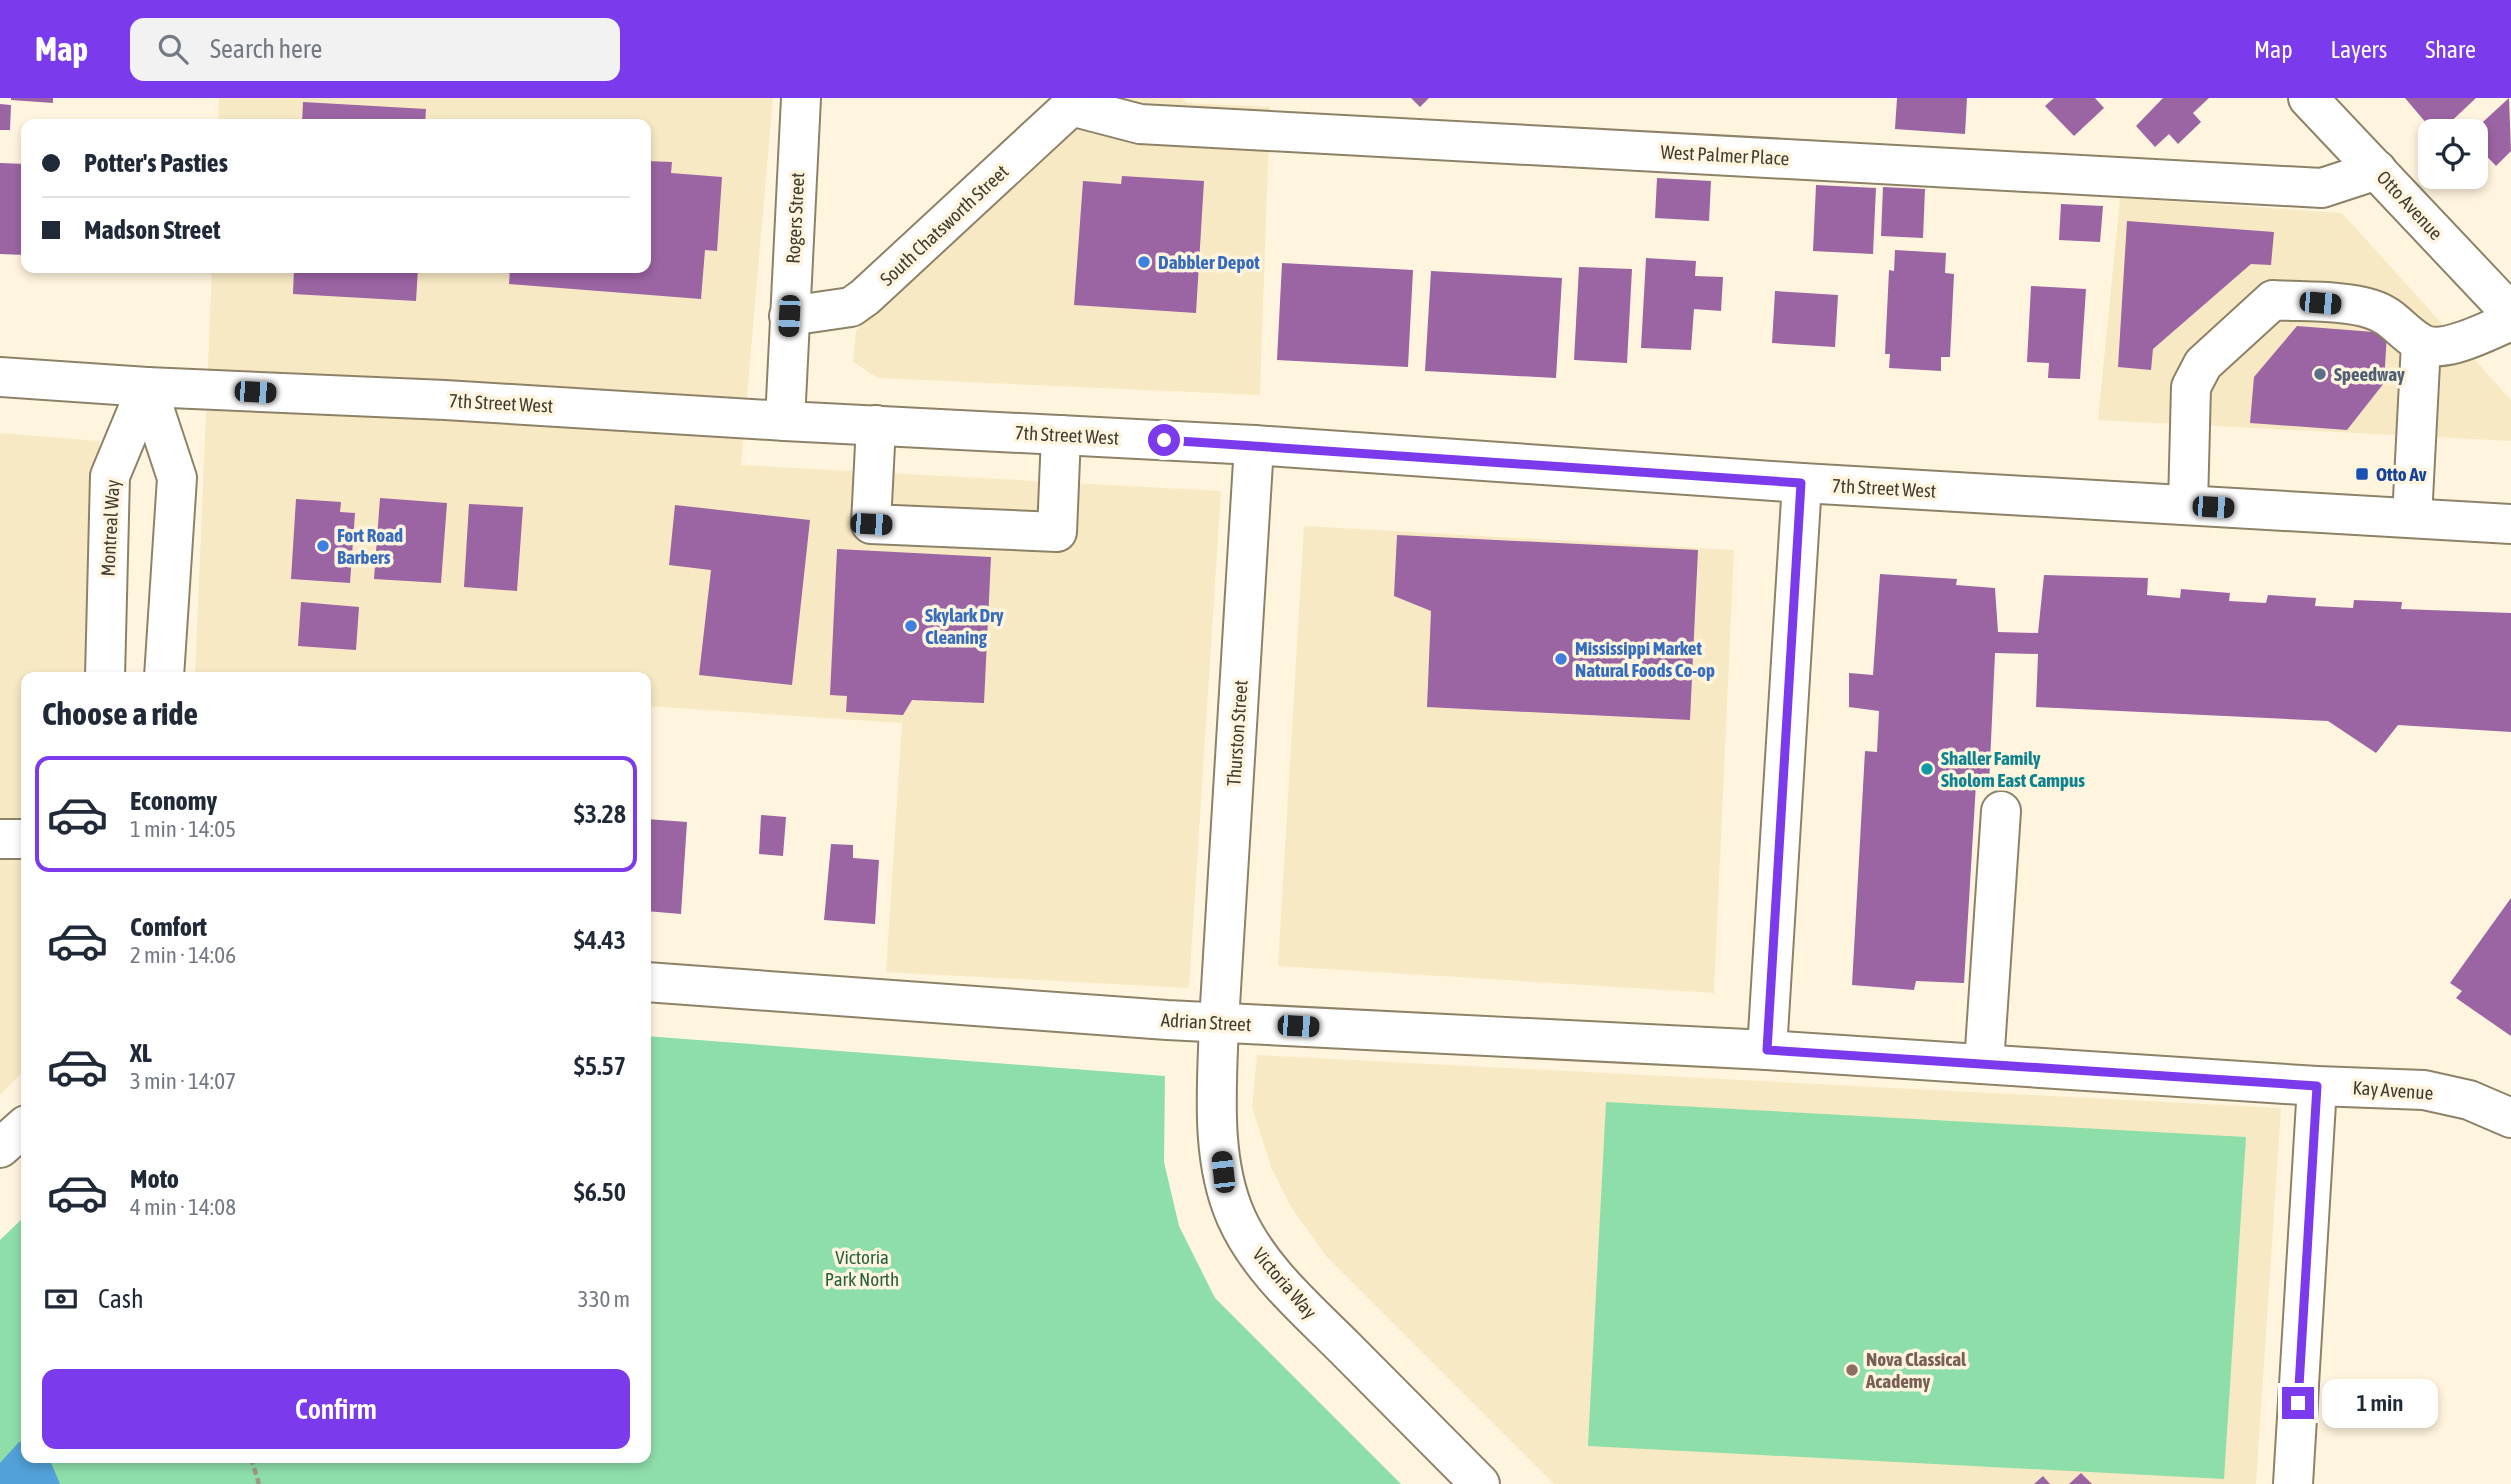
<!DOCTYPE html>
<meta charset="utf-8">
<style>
:root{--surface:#fff;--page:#f2f2f3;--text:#1f2937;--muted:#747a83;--line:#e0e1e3;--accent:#7c3aed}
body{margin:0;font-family:"Asap Condensed",sans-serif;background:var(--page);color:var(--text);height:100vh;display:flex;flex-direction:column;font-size:26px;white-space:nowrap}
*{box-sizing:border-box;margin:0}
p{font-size:23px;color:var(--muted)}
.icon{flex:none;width:38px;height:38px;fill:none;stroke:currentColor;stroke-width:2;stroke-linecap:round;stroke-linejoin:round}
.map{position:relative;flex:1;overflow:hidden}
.drawer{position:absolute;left:21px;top:574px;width:630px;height:791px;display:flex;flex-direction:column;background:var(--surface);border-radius:14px;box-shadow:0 4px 10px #0003}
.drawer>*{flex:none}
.guide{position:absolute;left:21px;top:21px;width:630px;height:154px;border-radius:14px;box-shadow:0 4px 10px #0003;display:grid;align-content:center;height:154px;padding:0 21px;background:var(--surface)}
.fabs{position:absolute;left:2418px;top:21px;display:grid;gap:14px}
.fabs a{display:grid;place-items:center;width:70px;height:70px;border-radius:14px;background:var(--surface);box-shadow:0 4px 10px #0003;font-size:35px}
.end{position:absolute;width:32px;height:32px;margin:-16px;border:9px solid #7c3aed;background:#fff;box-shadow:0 0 0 4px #fff}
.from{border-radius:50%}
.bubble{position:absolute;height:49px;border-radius:14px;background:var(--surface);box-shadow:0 4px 10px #0003;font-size:23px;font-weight:600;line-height:49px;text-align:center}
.car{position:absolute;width:21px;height:42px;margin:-21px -10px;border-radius:9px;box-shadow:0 0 5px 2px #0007;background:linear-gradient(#222 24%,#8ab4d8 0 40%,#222 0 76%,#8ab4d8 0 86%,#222 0)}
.guide b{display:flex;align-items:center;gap:24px;height:66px;font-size:26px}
.guide b+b{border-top:2px solid var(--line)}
.guide i{width:18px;height:18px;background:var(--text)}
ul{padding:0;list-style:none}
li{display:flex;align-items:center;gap:21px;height:116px;margin:0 14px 10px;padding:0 7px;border:4px solid transparent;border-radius:14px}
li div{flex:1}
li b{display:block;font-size:26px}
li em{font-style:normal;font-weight:600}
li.on{border-color:var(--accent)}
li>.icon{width:63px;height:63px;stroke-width:1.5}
h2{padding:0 21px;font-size:32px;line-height:84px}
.pay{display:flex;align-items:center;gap:18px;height:77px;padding:0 21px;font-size:26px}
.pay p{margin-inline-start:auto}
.button{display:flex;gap:14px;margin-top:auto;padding:14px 21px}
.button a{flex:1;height:80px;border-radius:14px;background:var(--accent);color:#fff;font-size:28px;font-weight:600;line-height:80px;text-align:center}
header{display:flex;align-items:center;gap:42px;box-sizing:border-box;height:98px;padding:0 35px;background:var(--accent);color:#fff}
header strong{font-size:33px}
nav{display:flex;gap:38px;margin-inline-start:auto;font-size:24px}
.search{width:490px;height:63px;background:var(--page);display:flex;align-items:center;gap:18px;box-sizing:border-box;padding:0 24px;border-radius:14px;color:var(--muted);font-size:26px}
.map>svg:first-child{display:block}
.built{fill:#f7e9c4}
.green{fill:#8edeaa}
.water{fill:#52a1d8}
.building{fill:#9b64a3}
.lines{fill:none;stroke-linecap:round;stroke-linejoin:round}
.minor-casing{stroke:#8d8268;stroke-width:42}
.major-casing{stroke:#8d8268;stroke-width:42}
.path{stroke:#9f9886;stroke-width:4.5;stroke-dasharray:7 3.5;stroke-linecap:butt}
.minor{stroke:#fff;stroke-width:38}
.major{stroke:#fff;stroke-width:38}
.route{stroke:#7c3aed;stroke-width:9}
.shop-dot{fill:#3f7fe0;stroke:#fff5de;stroke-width:2.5}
.service-dot{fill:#5c6f8a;stroke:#fff5de;stroke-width:2.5}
.transit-dot{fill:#1a4fb4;stroke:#fff5de;stroke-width:2.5}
.culture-dot{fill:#0f9aa8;stroke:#fff5de;stroke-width:2.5}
.education-dot{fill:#8d6e63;stroke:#fff5de;stroke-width:2.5}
.labels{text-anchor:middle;stroke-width:7;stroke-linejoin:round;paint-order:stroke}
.street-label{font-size:19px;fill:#413d31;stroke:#fff5de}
.shop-label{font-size:19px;font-weight:bold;fill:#366cbe;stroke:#fff5de;text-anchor:start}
.service-label{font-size:19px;font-weight:bold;fill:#4e5e75;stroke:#fff5de;text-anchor:start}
.transit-label{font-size:19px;font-weight:bold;fill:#164399;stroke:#fff5de;text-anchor:start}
.culture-label{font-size:19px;font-weight:bold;fill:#0d838f;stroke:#fff5de;text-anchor:start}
.park-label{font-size:19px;fill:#26623f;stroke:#fff5de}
.education-label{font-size:19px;font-weight:bold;fill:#785e54;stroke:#fff5de;text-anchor:start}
</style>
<header>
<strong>Map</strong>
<div class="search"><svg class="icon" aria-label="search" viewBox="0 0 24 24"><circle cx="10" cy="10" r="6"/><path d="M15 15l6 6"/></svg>Search here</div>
<nav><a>Map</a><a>Layers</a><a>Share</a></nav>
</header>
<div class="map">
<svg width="2511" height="1386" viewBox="0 0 2511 1386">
<rect width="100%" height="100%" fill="#fff5de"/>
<!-- built -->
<g class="built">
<polygon points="219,0 773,0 741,367 1221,393 1189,890 886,874 902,625 646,608 646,579 235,579 195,577 212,170 646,170 646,26 218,26"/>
<polygon points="1111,0 1182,0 1187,5 1270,9 1260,297 878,280 853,264 856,232"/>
<polygon points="2120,100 2342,115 2511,302 2511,343 2098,322"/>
<polygon points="0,335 99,343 91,579 26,579 26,971 0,997"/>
<polygon points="1304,428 1734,452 1714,895 1278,868"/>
<polygon points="1257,957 2281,1010 2256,1386 1554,1386 1327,1159 1291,1109 1271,1069 1252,1009"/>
</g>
<!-- green -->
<g class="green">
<polygon points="646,938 1165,978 1164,1064 1179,1128 1215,1200 1401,1386 0,1386 0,1142 26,1117 26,1360 646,1360"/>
<polygon points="1606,1004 2246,1039 2224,1381 1588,1348"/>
</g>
<!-- water -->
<polygon class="water" points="19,1344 26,1344 26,1360 49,1360 60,1386 0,1386 0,1365"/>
<!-- building -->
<g class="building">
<polygon points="11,0 53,0 53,5 11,2"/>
<polygon points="1411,0 1429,0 1420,9"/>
<polygon points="1897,0 1967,0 1965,36 1895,31"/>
<polygon points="2054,0 2095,0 2104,10 2074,38 2045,8"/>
<polygon points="2163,0 2209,0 2193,15 2201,24 2178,46 2169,36 2155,49 2136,28"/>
<polygon points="2405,0 2476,0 2441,33 2433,33"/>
<polygon points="2509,0 2511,53 2496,68 2476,47 2476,33 2473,33"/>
<polygon points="303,4 426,11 425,26 302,26"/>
<polygon points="0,6 11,7 10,32 0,32"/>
<polygon points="646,63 672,64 671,75 722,79 717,153 705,152 701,201 509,186 510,170 646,170"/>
<polygon points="0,65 26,66 26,157 0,156"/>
<polygon points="1122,78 1204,83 1196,215 1074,207 1083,83 1121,86"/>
<polygon points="1657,80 1711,83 1709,123 1655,120"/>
<polygon points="1816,87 1876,90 1873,156 1813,153"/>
<polygon points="1883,89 1925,91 1923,140 1881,138"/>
<polygon points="2061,106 2103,108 2100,144 2059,142"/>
<polygon points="2127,123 2274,134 2271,167 2251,166 2153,251 2151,272 2118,269"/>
<polygon points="1895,152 1946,155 1945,175 1954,176 1950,259 1941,259 1941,273 1889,270 1890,256 1885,256 1889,172 1894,173"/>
<polygon points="1646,160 1696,163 1695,178 1723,179 1721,213 1694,211 1691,252 1641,250"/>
<polygon points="1282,165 1413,172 1408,269 1277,262"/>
<polygon points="1579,169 1632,171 1627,265 1574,262"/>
<polygon points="294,170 418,170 416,203 293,196"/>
<polygon points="1431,173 1562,180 1556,280 1425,273"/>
<polygon points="2031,188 2086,191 2080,281 2048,280 2049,265 2027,264"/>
<polygon points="1775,193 1838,197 1835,249 1772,245"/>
<polygon points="2297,228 2387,235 2384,285 2347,332 2250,325 2254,279"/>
<polygon points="380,400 447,405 441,485 374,481"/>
<polygon points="296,401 341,404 340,414 355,415 350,485 291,481"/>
<polygon points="469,406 523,409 517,493 464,489"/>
<polygon points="675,407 810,422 792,587 699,577 711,472 669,467"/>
<polygon points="1397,437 1698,452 1690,622 1427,609 1431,513 1394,498"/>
<polygon points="837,451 991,459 984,605 912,602 903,617 846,614 847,598 830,597"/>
<polygon points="1880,476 1957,481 1956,487 1995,490 1998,534 2038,535 2044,477 2148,480 2147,497 2180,500 2181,491 2230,495 2229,503 2266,505 2268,497 2316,500 2315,508 2353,510 2354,502 2402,504 2401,511 2511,515 2511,634 2398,627 2376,655 2328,623 2036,609 2038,556 1995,555 1989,687 1976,686 1964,885 1916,883 1914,892 1852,887 1865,653 1877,654 1879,613 1849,609 1849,575 1873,577"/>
<polygon points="301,504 359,509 356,552 298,548"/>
<polygon points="761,717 786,719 783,758 759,756"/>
<polygon points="646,721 687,724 681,816 646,813"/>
<polygon points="831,746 853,747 853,760 879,762 875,826 824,822"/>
<polygon points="2511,800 2511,938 2456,900 2462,893 2450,885"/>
<polygon points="2081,1375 2092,1386 2069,1386"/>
<polygon points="2043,1378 2050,1386 2034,1386"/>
</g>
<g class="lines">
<!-- minor casing -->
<g class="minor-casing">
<g id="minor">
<polyline points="2308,0 2511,215"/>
<polyline points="1071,8 1140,26 2322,90 2377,72"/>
<polyline points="789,218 851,209 865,199 1080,0"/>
<polyline points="147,289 177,380 164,579"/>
<polyline points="785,323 801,0"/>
<polyline points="876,327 871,426 1057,434 1061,337"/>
<path d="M 1254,347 L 1219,924 C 1217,988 1210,1060 1236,1119 C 1259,1171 1306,1211 1345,1250 C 1390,1295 1435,1341 1480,1386"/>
<path d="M 2188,407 L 2191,289 L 2203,266 L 2273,202 C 2302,204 2344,202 2371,211 C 2392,217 2401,233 2419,244 C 2441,259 2489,232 2511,223"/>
<polyline points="2412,420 2421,246"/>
<polyline points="105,579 110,378 147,289"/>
<polyline points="0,741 26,741"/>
<polyline points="646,884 1167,922 1767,952 2317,988 2424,992 2469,1002 2511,1020"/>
<polyline points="1767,952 1802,385"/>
<polyline points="1984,966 2001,713"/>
<polyline points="0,1050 26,1027"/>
<polyline points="2293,1386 2317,988"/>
</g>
</g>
<!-- major casing -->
<g class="major-casing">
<polyline id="major" points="0,279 147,289 445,302 785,323 1254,347 1802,385 2511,426"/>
</g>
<!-- path -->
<polyline class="path" points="251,1360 259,1386"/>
<!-- minor -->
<use href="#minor" class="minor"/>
<!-- major -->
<use href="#major" class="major"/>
</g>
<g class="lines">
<!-- route -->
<polyline class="route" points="1164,342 1801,385 1767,952 2317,988 2298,1305"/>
</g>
<!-- markers -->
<g class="shop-dot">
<circle cx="1144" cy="164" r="7"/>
<circle cx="323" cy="448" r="7"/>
<circle cx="911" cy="528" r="7"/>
<circle cx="1561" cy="561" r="7"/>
</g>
<circle class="service-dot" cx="2320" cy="276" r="7"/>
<rect class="transit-dot" x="2355" y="369" width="14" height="14" rx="3.5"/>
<circle class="culture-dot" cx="1927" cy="671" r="7"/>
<circle class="education-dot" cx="1852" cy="1272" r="7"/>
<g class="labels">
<!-- street labels -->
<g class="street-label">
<text transform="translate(1725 57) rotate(3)" y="7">West Palmer Place</text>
<text transform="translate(2410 107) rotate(47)" y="7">Otto Avenue</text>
<text transform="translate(795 120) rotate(-87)" y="7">Rogers Street</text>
<text transform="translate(944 127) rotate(-43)" y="7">South Chatsworth Street</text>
<text transform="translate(501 305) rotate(3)" y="7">7th Street West</text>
<text transform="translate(1067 337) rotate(3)" y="7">7th Street West</text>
<text transform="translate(1884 390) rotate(3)" y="7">7th Street West</text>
<text transform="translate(110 430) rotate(-87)" y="7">Montreal Way</text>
<text transform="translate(1237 635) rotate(-86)" y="7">Thurston Street</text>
<text transform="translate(1206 924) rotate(3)" y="7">Adrian Street</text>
<text transform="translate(2393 992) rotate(4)" y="7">Kay Avenue</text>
<text transform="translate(1285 1185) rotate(49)" y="7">Victoria Way</text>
</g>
<!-- shop labels -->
<g class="shop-label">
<text x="1158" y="171">Dabbler Depot</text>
<text x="337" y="444">Fort Road<tspan x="337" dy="22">Barbers</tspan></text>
<text x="925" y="524">Skylark Dry<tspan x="925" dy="22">Cleaning</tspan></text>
<text x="1575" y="557">Mississippi Market<tspan x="1575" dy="22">Natural Foods Co-op</tspan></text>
</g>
<!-- service labels -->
<g class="service-label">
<text x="2334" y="283">Speedway</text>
</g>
<!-- transit labels -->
<g class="transit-label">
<text x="2376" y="383">Otto Av</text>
</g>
<!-- culture labels -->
<g class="culture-label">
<text x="1941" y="667">Shaller Family<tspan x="1941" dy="22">Sholom East Campus</tspan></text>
</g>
<!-- park labels -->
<g class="park-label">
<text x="862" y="1166">Victoria<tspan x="862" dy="22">Park North</tspan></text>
</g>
<!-- education labels -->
<g class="education-label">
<text x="1866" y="1268">Nova Classical<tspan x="1866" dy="22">Academy</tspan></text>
</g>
</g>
</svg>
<div class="fabs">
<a><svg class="icon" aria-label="locate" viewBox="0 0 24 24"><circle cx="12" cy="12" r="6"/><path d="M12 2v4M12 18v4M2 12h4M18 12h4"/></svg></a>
</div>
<i class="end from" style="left:1164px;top:342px"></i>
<i class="end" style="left:2298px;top:1305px"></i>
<div class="bubble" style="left:2322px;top:1281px;width:116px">1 min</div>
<i class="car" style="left:2320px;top:205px;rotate:95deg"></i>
<i class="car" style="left:789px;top:218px;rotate:183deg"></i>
<i class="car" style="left:255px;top:294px;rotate:93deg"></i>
<i class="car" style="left:2213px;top:409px;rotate:93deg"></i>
<i class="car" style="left:871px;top:426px;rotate:93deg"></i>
<i class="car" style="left:1298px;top:928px;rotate:93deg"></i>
<i class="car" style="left:1223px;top:1074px;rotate:354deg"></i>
<div class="guide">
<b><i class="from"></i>Potter's Pasties</b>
<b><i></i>Madson Street</b>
</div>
<section class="drawer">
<h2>Choose a ride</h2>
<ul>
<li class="on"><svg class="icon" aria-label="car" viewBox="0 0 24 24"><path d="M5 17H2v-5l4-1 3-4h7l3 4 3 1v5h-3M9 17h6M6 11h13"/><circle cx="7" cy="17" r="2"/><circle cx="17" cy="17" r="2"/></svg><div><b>Economy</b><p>1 min · 14:05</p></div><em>$3.28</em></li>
<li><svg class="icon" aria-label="car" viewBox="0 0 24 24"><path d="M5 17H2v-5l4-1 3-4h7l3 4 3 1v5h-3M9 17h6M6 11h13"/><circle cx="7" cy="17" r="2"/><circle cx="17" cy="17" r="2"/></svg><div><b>Comfort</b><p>2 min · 14:06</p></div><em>$4.43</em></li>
<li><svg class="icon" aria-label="car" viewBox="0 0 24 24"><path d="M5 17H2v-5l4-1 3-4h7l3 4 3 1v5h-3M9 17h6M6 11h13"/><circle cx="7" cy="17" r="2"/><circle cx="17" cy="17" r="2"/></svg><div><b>XL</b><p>3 min · 14:07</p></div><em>$5.57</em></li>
<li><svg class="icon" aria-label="car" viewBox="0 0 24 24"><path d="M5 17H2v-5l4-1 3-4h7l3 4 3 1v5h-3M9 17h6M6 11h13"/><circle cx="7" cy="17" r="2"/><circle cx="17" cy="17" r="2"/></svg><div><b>Moto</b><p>4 min · 14:08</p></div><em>$6.50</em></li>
</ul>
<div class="pay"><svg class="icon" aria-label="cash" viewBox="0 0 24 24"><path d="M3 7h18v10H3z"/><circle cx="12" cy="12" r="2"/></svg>Cash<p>330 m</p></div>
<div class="button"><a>Confirm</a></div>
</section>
</div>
